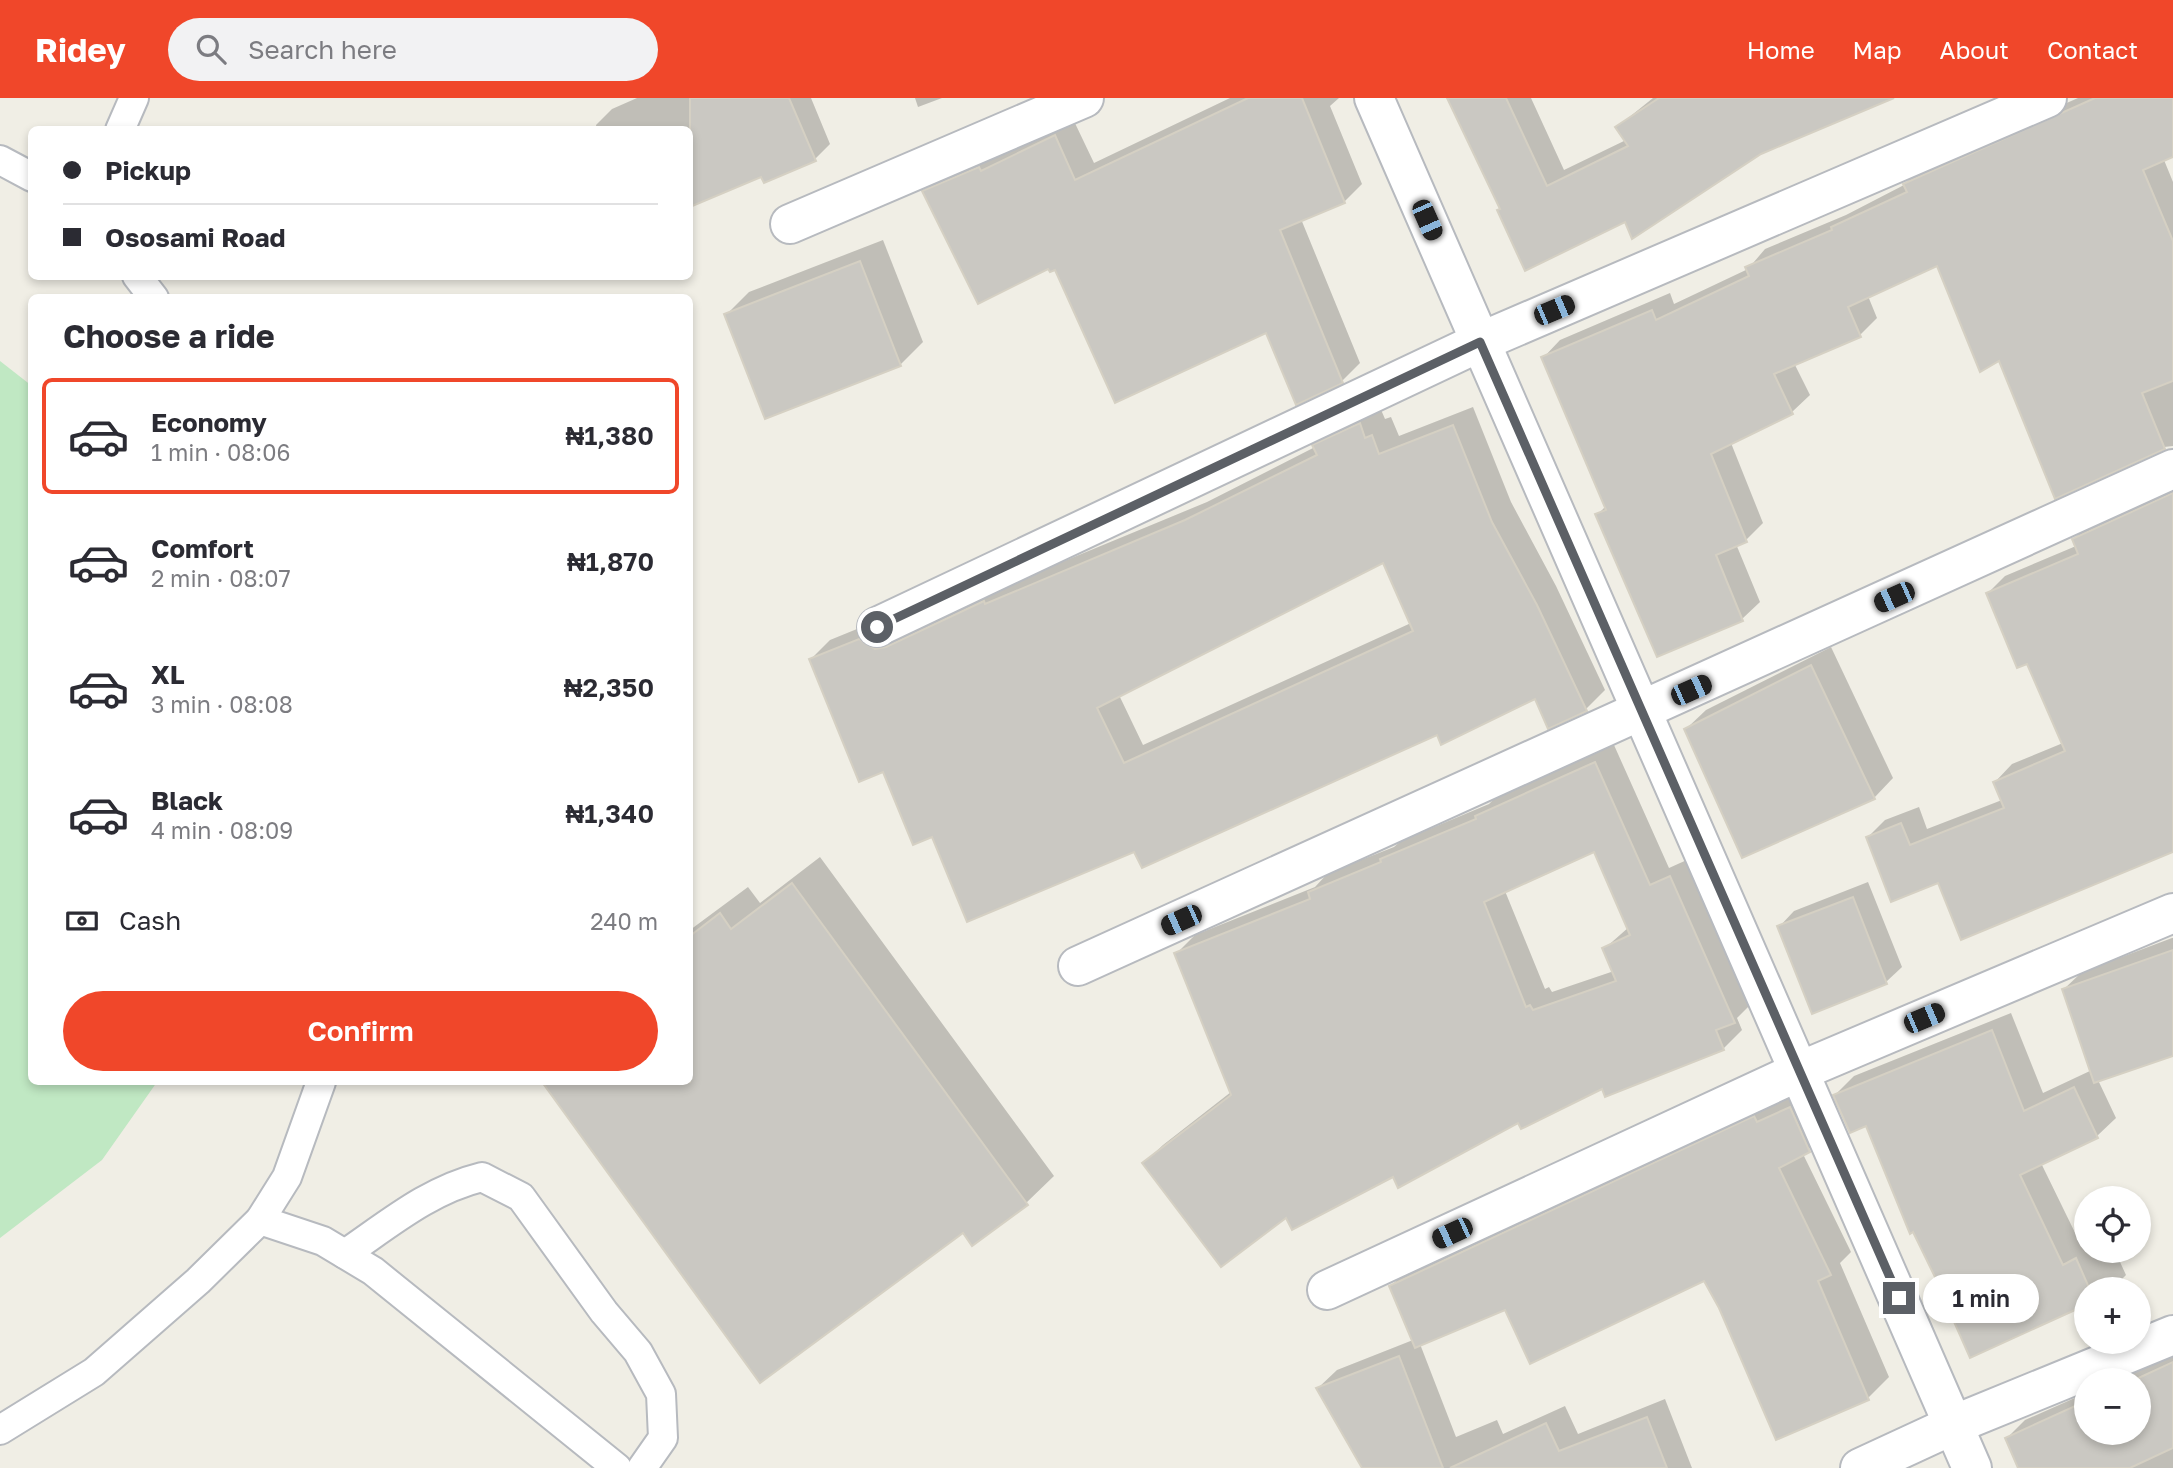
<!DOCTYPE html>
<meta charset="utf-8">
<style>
:root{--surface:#fff;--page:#f2f2f3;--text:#2b2b33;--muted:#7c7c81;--line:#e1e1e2;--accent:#f0472a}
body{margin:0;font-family:"Golos Text",sans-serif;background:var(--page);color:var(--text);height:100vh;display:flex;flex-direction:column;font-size:26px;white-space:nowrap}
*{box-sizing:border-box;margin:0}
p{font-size:23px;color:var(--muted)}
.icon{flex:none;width:38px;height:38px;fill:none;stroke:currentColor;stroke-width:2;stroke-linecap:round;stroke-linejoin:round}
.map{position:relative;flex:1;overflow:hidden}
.details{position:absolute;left:28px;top:196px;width:665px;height:791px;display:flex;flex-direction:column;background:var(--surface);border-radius:10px;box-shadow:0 4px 10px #0003}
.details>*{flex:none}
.top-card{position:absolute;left:28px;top:28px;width:665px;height:154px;border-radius:10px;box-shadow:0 4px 10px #0003;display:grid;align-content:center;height:154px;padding:0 35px;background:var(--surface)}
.buttons{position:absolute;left:2074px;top:1088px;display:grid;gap:14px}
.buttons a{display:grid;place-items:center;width:77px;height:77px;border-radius:50%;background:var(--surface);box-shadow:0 4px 10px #0003;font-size:35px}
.end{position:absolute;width:32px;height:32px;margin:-16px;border:9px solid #5c6066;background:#fff;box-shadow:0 0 0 4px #fff}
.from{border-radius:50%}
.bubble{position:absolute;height:49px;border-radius:24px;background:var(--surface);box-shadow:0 4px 10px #0003;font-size:23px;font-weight:600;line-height:49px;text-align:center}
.car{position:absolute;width:21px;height:42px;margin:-21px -10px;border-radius:9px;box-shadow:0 0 5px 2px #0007;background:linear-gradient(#222 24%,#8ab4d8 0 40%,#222 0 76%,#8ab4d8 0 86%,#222 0)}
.top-card b{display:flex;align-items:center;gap:24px;height:66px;font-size:26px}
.top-card b+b{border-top:2px solid var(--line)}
.top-card i{width:18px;height:18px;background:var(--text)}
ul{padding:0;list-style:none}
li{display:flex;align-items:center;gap:21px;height:116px;margin:0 14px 10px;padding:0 21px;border:4px solid transparent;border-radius:10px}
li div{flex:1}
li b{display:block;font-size:26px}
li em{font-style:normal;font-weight:600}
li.selected{border-color:var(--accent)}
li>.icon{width:63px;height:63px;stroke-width:1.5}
h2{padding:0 35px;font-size:32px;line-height:84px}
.pay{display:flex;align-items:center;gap:18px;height:77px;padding:0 35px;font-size:26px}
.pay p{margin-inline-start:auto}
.button{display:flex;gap:14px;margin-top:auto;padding:14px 35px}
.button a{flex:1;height:80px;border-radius:42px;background:var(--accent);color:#fff;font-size:28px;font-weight:600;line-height:80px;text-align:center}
header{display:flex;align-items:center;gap:42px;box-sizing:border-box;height:98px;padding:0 35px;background:var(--accent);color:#fff}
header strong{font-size:33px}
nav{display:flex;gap:38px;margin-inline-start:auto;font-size:24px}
.search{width:490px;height:63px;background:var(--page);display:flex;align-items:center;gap:18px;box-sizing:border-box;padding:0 24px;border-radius:38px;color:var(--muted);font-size:26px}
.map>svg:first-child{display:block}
.green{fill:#c0e8c3}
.shadow{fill:#0003;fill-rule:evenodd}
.building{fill:#cac8c2;stroke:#d5d0c3;stroke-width:2;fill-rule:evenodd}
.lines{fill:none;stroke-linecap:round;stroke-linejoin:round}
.lane-casing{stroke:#b7babf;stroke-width:32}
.street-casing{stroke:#b7babf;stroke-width:42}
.lane{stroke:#fff;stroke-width:28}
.street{stroke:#fff;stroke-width:38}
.route{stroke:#5c6066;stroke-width:9}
</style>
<header>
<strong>Ridey</strong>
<div class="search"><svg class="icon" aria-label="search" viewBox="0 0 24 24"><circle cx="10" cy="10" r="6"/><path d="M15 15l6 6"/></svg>Search here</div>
<nav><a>Home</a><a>Map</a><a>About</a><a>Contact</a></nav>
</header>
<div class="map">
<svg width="2173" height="1370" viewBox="0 0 2173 1370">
<rect width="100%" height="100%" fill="#f0eee5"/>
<!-- green -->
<polygon class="green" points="0,263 32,288 32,984 157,984 102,1062 0,1140"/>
<!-- shadow -->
<g class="shadow">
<polygon points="637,0 811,0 830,46 815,61 762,76 690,107 690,32 597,32 596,27 612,11"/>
<polygon points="915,0 942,0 918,9"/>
<polygon points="1230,0 1339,0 1330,8 1362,86 1344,104 1301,121 1360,265 1342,283 1267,233 1055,170 925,93 943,75 1073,21 1094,65"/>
<polygon points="1449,0 1531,0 1564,72 1626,42 1617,29 1653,0 1885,0 1761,55 1501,110"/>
<polygon points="2078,0 2173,0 2173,57 2164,62 2173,84 2173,348 2164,349 1999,261 1938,166 1868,198 1877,220 1860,237 1794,265 1810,297 1792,314 1731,345 1763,425 1746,442 1736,446 1760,504 1742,521 1597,417 1606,408 1543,260 1560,242 1670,195 1674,206 1748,171 1765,151 1846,117 1904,87 1923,68"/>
<polygon points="883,142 923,244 900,267 726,217 749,194"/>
<path d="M 1379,307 L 1385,321 L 1391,319 L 1399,338 L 1473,309 L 1511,404 L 1556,488 L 1605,592 L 1586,611 L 1536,598 L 1135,751 L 933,737 L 884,672 L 811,561 L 830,542 L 879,522 L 1004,488 L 1207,404 L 1315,349 L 1334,328 ZM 1384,463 L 1411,525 L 1143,647 L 1119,597 Z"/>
<polygon points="2173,387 2173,752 1939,783 1868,739 1885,722 1919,709 1927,731 2002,702 1995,684 2012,666 2063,645 2028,564 1988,495 2005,478 2076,448 2074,441 2091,424"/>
<polygon points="1831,549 1893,680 1874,700 1686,631 1706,612"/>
<path d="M 1614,647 L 1669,770 L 1689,761 L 1752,905 L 1737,920 L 1742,932 L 1723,951 L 1603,988 L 1394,1077 L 1287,1117 L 1144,1065 L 1163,1047 L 1231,994 L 1176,856 L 1195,837 L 1315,789 L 1328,775 L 1394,749 L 1401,743 L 1489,706 L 1495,700 ZM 1595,752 L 1629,829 L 1604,851 L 1614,873 L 1552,894 L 1549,889 L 1545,891 L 1505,793 Z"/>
<polygon points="820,759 1054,1078 1026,1105 963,1133 760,1282 544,984 690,984 690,832 748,789 760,805"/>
<polygon points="1868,784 1902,869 1886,884 1779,829 1794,813"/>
<polygon points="2172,840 2173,840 2173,956 2098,982 2116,1020 2097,1038 2041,1065 2082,1149 2086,1147 2086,1153 2115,1153 2126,1177 2111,1192 2086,1192 2086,1205 1955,1216 1867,1025 1835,997 1854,978 2011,915 2043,995 2092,972 2064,891 2082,874"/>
<polygon points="1811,990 1830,1032 1803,1056 1851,1154 1840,1165 1889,1279 1868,1300 1721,1209 1705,1181 1506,1210 1420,1246 1456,1339 1497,1322 1503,1336 1565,1308 1578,1336 1665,1301 1692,1370 1404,1370 1318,1290 1337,1272 1413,1242 1391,1188 1412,1167 1775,999 1778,1005"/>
<polygon points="2173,1252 2173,1370 2020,1370 2007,1340 2025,1322 2086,1295 2086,1335 2138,1335 2138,1283 2113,1283 2167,1258"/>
</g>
<!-- building -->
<g class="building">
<polygon points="690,0 789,0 816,63 764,85 761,79 690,109"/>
<polygon points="1248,0 1302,0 1345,105 1280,132 1343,285 1296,307 1266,235 1115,305 1055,172 1050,174 1048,171 978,206 922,93 979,69 981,73 1055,37 1075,82"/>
<polygon points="1447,0 1506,0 1547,88 1628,48 1615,29 1659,0 1894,0 1761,56 1632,141 1625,124 1525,173 1497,112 1500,111"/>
<polygon points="2095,0 2173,0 2173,59 2143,72 2173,143 2173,283 2142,295 2165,351 2055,401 1999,263 1980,274 1937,168 1848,209 1861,239 1774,276 1793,316 1711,356 1747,444 1716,457 1743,523 1657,559 1595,416 1606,412 1541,259 1652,212 1656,222 1749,178 1745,169 1832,132 1831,129 1907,94 1903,86"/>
<polygon points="860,163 901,268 765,321 724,216"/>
<path d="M 1360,325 L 1365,340 L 1372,337 L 1379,356 L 1453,327 L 1492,424 L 1537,507 L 1587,613 L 1548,631 L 1535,601 L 1441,647 L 1437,637 L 1142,770 L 1134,754 L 967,824 L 932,739 L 913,747 L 883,674 L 859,684 L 809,561 L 859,541 L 875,551 L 886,549 L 984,503 L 985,506 L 1185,422 L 1317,357 L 1312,347 ZM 1383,465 L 1413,533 L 1124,665 L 1097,610 Z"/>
<polygon points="2173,395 2173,754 1961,842 1938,785 1891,804 1866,739 1901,725 1910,747 2004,710 1993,684 2065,653 2027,566 2017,570 1986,495 2078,456 2072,441"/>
<polygon points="1811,567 1875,701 1742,760 1684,631"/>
<path d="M 1595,664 L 1650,787 L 1670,778 L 1735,925 L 1716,932 L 1724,952 L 1605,999 L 1602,991 L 1521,1031 L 1518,1025 L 1398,1090 L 1393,1079 L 1292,1132 L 1286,1120 L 1221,1169 L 1142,1065 L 1231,997 L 1174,855 L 1310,801 L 1308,794 L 1381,764 L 1380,761 L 1476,721 L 1475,718 ZM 1594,754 L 1630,837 L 1602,850 L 1616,883 L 1533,912 L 1530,907 L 1526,909 L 1484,804 Z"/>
<polygon points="792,785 1028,1107 972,1148 963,1135 760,1285 542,984 690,984 690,838 720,815 731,831"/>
<polygon points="1853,799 1887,886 1812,916 1777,828"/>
<polygon points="2173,852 2173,958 2094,985 2062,891"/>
<polygon points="1992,932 2024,1013 2074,989 2098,1040 2020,1077 2063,1167 2076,1160 2090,1192 2086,1192 2086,1207 1970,1260 1951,1217 1953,1216 1913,1134 1910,1136 1866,1028 1850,1035 1833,997"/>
<polygon points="1790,1009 1810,1054 1779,1070 1831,1177 1818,1183 1869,1302 1776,1342 1719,1210 1704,1183 1530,1266 1505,1212 1415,1250 1389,1188 1754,1018 1757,1024"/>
<polygon points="1399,1258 1443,1370 1362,1370 1316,1290"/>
<polygon points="2173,1264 2173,1350 2130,1370 2018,1370 2005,1340 2086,1303 2086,1335 2138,1335 2138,1283 2132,1283"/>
<polygon points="1647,1319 1667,1370 1450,1370 1546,1325 1559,1353"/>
</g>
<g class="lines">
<!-- lane casing -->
<g class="lane-casing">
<g id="lane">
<polyline points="120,32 134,0"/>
<polyline points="0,62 32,79"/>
<polyline points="137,178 154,200"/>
<polyline points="260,1122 323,1143 373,1173 617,1370"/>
<path d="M 345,1156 C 389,1126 429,1092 482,1079 L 521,1099 L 604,1214 L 638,1254 L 661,1296 L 663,1340 L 642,1370"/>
<polyline points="0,1332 94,1274 198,1183 260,1122 287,1079 321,984"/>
</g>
</g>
<!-- street casing -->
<g class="street-casing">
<g id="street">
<polyline points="1374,0 1972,1370"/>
<polyline points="790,126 1084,0"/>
<polyline points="877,529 1480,244 2047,0"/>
<polyline points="1078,868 2173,371"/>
<polyline points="1327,1192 1800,973 2173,815"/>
<polyline points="1860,1370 1953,1327 2173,1237"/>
</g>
</g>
<!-- lane -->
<use href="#lane" class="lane"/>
<!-- street -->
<use href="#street" class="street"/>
</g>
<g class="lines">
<!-- route -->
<polyline class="route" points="877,529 1480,244 1899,1200"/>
</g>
</svg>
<div class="buttons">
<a><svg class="icon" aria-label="locate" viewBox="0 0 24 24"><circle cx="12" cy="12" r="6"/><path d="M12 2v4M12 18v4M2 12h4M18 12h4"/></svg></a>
<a>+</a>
<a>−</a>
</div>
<i class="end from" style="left:877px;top:529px"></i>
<i class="end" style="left:1899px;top:1200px"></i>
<div class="bubble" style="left:1923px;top:1176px;width:116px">1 min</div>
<i class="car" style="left:1427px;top:122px;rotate:156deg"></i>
<i class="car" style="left:1554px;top:212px;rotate:67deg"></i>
<i class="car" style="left:1894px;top:499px;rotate:246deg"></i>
<i class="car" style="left:1691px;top:592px;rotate:66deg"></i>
<i class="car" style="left:1181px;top:822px;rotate:246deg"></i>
<i class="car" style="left:1924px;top:920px;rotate:67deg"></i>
<i class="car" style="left:1452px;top:1135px;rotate:245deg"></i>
<div class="top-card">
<b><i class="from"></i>Pickup</b>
<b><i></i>Ososami Road</b>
</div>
<section class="details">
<h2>Choose a ride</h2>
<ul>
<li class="selected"><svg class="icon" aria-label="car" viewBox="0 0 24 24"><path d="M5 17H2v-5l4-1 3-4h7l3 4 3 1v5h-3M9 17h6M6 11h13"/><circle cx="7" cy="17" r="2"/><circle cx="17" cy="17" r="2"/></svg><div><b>Economy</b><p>1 min · 08:06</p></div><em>₦1,380</em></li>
<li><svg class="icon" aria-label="car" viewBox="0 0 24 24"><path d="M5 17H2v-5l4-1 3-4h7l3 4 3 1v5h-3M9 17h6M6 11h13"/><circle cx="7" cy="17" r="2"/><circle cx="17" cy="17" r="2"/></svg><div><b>Comfort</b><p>2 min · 08:07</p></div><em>₦1,870</em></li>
<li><svg class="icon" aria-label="car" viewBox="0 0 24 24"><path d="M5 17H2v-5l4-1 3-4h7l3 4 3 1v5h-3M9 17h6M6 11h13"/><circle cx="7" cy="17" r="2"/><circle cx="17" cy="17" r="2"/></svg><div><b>XL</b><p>3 min · 08:08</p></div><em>₦2,350</em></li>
<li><svg class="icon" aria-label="car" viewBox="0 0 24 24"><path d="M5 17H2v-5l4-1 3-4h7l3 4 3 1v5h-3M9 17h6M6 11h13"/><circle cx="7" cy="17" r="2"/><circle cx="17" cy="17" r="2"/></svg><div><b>Black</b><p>4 min · 08:09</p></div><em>₦1,340</em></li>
</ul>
<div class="pay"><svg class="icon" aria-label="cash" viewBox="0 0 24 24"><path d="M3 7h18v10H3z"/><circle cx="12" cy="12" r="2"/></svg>Cash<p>240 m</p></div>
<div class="button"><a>Confirm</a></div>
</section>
</div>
